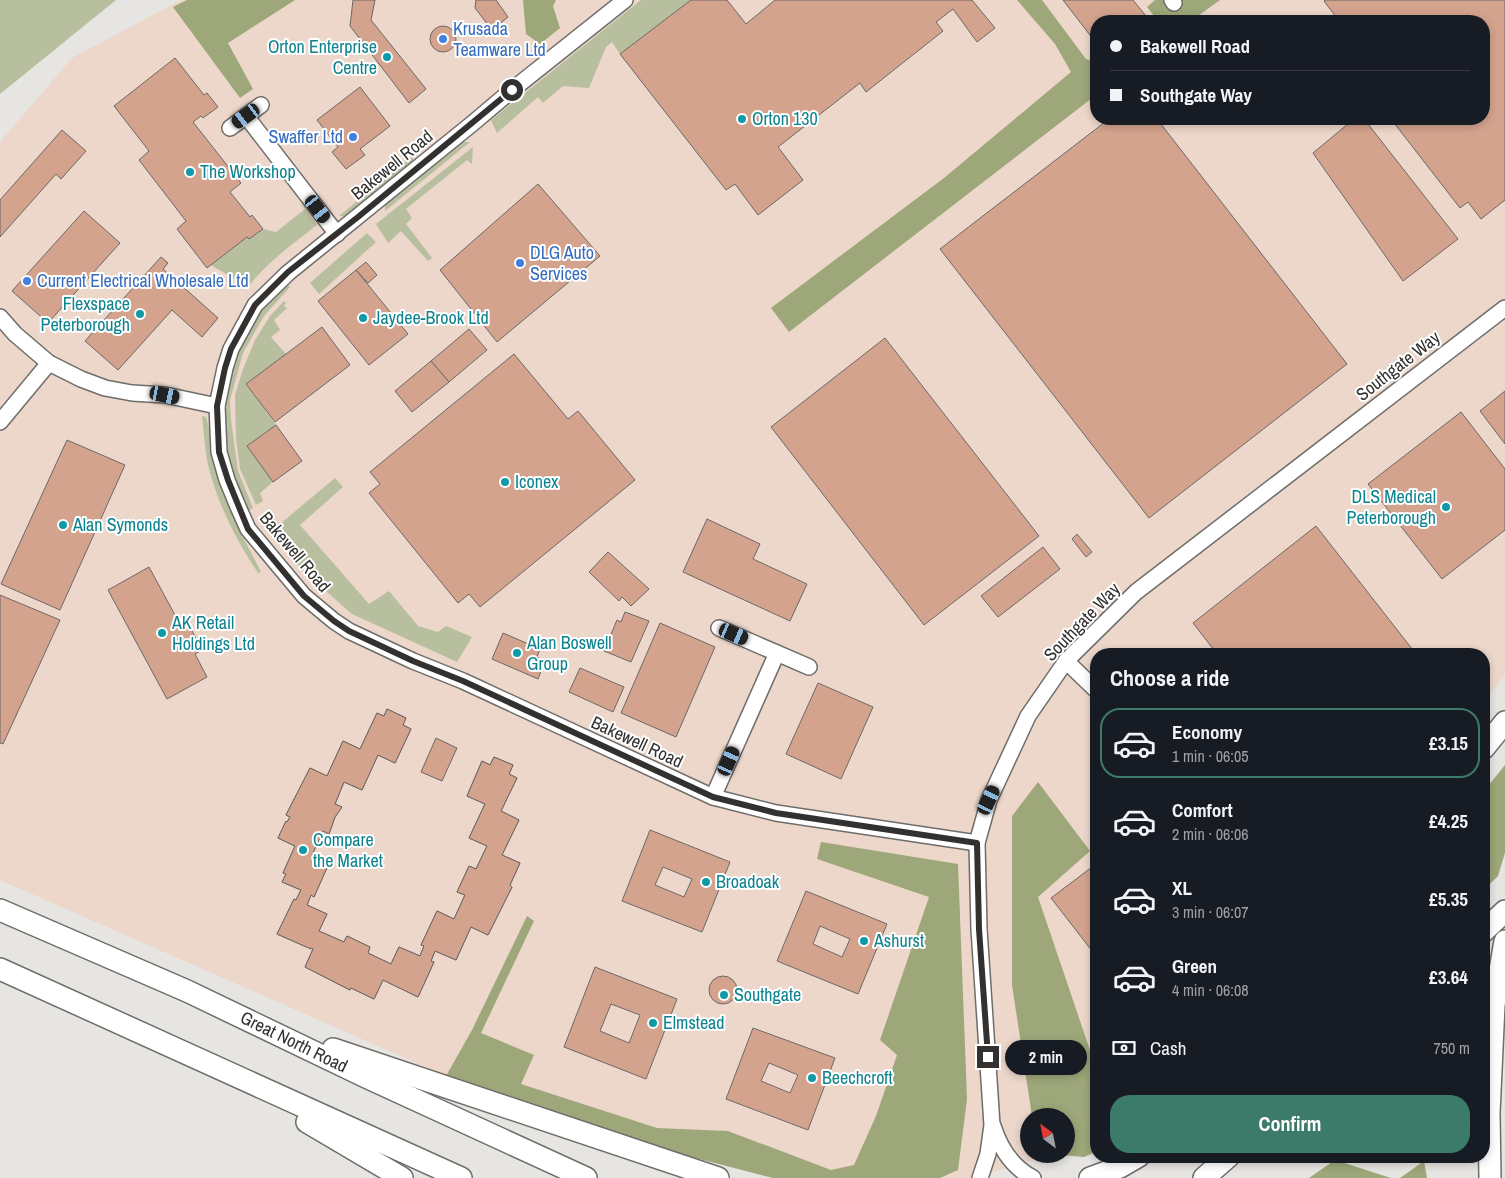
<!DOCTYPE html>
<meta charset="utf-8">
<style>
:root{--surface:#171b24;--page:#242831;--text:#f1f3f6;--muted:#9ea1a6;--line:#363941;--accent:#3c7b69}
body{margin:0;font-family:"Archivo Narrow",sans-serif;background:var(--page);color:var(--text);height:100vh;display:flex;flex-direction:column;font-size:19px;white-space:nowrap}
*{box-sizing:border-box;margin:0}
p{font-size:16px;color:var(--muted)}
.icon{flex:none;width:28px;height:28px;fill:none;stroke:currentColor;stroke-width:2;stroke-linecap:round;stroke-linejoin:round}
.map{position:relative;flex:1;overflow:hidden}
.drawer{position:absolute;left:1090px;top:648px;width:400px;height:515px;display:flex;flex-direction:column;background:var(--surface);border-radius:20px;box-shadow:0 2px 8px #0003}
.drawer>*{flex:none}
.guide{position:absolute;left:1090px;top:15px;width:400px;height:110px;border-radius:20px;box-shadow:0 2px 8px #0003;display:grid;align-content:center;height:110px;padding:0 20px;background:var(--surface)}
.needle{width:32px;rotate:328deg}
.buttons{position:absolute;left:1020px;top:1108px;display:grid;gap:10px}
.buttons a{display:grid;place-items:center;width:55px;height:55px;border-radius:50%;background:var(--surface);box-shadow:0 2px 8px #0003;font-size:25px}
.end{position:absolute;width:22px;height:22px;margin:-11px;border:6px solid #323130;background:#fff;box-shadow:0 0 0 2px #fff}
.from{border-radius:50%}
.bubble{position:absolute;height:35px;border-radius:18px;background:var(--surface);box-shadow:0 2px 8px #0003;font-size:16px;font-weight:700;line-height:35px;text-align:center}
.car{position:absolute;width:15px;height:30px;margin:-15px -8px;border-radius:6px;box-shadow:0 0 4px 1px #0007;background:linear-gradient(#222 24%,#8ab4d8 0 40%,#222 0 76%,#8ab4d8 0 86%,#222 0)}
.guide b{display:flex;align-items:center;gap:18px;height:48px;font-size:19px}
.guide b+b{border-top:1px solid var(--line)}
.guide i{width:12px;height:12px;background:var(--text)}
ul{padding:0;list-style:none}
li{display:flex;align-items:center;gap:15px;height:70px;margin:0 10px 8px;padding:0 10px;border:2px solid transparent;border-radius:20px}
li div{flex:1}
li b{display:block;font-size:19px}
li em{font-style:normal;font-weight:700}
li.selected{border-color:var(--accent)}
li>.icon{width:45px;height:45px;stroke-width:1.5}
h2{padding:0 20px;font-size:22px;line-height:60px}
.pay{display:flex;align-items:center;gap:12px;height:55px;padding:0 20px;font-size:19px}
.pay p{margin-inline-start:auto}
.primary-button{display:flex;gap:10px;margin-top:auto;padding:10px 20px}
.primary-button a{flex:1;height:58px;border-radius:20px;background:var(--accent);color:#fff;font-size:20px;font-weight:700;line-height:58px;text-align:center}
.map>svg:first-child{display:block}
.industrial{fill:#ecd7ca;fill-rule:evenodd}
.green{fill:#b8bf9f}
.forest{fill:#9ea779}
.building{fill:#d3a38d;stroke:#6c6867;fill-rule:evenodd}
.lines{fill:none;stroke-linecap:round;stroke-linejoin:round}
.minor-casing{stroke:#6f6d6a;stroke-width:18}
.highway-casing{stroke:#6f6d6a;stroke-width:24}
.minor{stroke:#fff;stroke-width:15}
.highway{stroke:#fff;stroke-width:21}
.route{stroke:#323130;stroke-width:6}
.shop-dot{fill:#3f7fe0;stroke:#fff;stroke-width:2}
.culture-dot{fill:#0f9aa8;stroke:#fff;stroke-width:2}
.labels{text-anchor:middle;stroke-width:4;stroke-linejoin:round;paint-order:stroke}
.shop-label{font-size:18px;fill:#366cbe;stroke:#fff;text-anchor:start}
.culture-label{font-size:18px;fill:#0d838f;stroke:#fff;text-anchor:start}
.street-label{font-size:18px;fill:#323130;stroke:#fff}
</style>
<div class="map">
<svg width="1505" height="1178" viewBox="0 0 1505 1178">
<rect width="100%" height="100%" fill="#e7e5e1"/>
<!-- industrial -->
<path class="industrial" d="M 181,0 L 1505,0 L 1505,675 L 1484,701 L 1484,654 L 1096,654 L 1096,1140 L 1066,1116 L 1029,1116 L 1029,1154 L 1054,1154 L 974,1178 L 773,1178 L 446,1076 L 0,880 L 0,142 L 72,58 ZM 1096,21 L 1484,21 L 1484,119 L 1096,119 Z"/>
<!-- green -->
<g class="green">
<polygon points="0,0 116,0 0,94"/>
<polygon points="641,0 691,0 620,54 612,42 606,47 589,88 563,86 543,103 538,97 497,133 491,120"/>
<polygon points="460,142 470,142 385,211 385,204"/>
<polygon points="473,147 472,164 467,160 406,209 412,218 406,224 432,258 428,261 401,231 388,243 376,224"/>
<polygon points="415,154 412,162 345,216 339,216"/>
<path d="M 305,209 L 317,225 C 293,244 267,262 248,287 L 211,265 L 247,237 L 249,239 L 263,229 L 276,232 Z"/>
<polygon points="367,233 376,242 319,294 310,283"/>
<polygon points="287,284 290,287 264,316 243,353 230,400 231,420 238,471 253,508 246,512 229,469 224,422 226,392 235,356 260,309"/>
<polygon points="284,301 286,303 284,306 287,308 274,320 280,330 271,337 286,354 246,384 276,425 247,446 273,482 260,493 263,501 256,505 240,469 236,438 235,395 243,369 255,340 270,316"/>
<path d="M 202,416 L 206,417 L 229,500 L 242,535 L 261,572 L 258,573 C 237,541 219,507 209,469 C 205,452 204,434 202,416 Z"/>
<polygon points="335,478 343,487 300,525 369,604 389,591 418,626 438,632 446,626 472,637 457,662 352,614 302,570 278,541 266,521 271,517 280,524"/>
</g>
<!-- forest -->
<g class="forest">
<polygon points="187,0 295,0 228,43 253,89 240,98 173,7"/>
<polygon points="523,0 556,0 553,6 560,28 540,44 526,34"/>
<polygon points="1017,0 1042,0 1086,59 1096,62 1096,95 789,332 771,308 944,178 1071,72 1055,44"/>
<polygon points="1155,0 1163,0 1167,6 1174,0 1220,0 1191,21 1158,21 1147,7"/>
<polygon points="1505,765 1505,853 1498,876 1484,890 1484,791"/>
<polygon points="1038,782 1090,851 1038,897 1096,1068 1096,1152 1084,1157 1049,1154 1066,1154 1066,1116 1032,1116 1012,985 1012,816"/>
<polygon points="821,842 958,864 967,1099 958,1170 940,1178 773,1178 684,1155 446,1076 472,1030 527,916 534,921 481,1033 534,1055 521,1084 657,1128 728,1131 831,1170 854,1165 876,1116 897,1055 880,1040 929,897 817,859"/>
<polygon points="1335,1160 1391,1178 1309,1178"/>
<polygon points="1424,1161 1427,1178 1400,1178"/>
</g>
<!-- building -->
<g class="building">
<polygon points="353,0 375,0 371,20 426,89 409,103 350,26"/>
<polygon points="476,0 496,0 508,17 492,30 475,8"/>
<polygon points="691,0 727,0 746,24 775,0 972,0 995,28 977,42 953,9 936,22 943,31 866,92 860,83 778,147 803,180 758,215 735,184 726,190 620,54"/>
<polygon points="1063,0 1133,0 1150,21 1096,21 1096,43"/>
<polygon points="1325,0 1505,0 1505,200 1481,219 1468,202 1460,208 1391,119 1484,119 1484,21 1339,21 1324,1"/>
<circle cx="443" cy="39" r="13"/>
<polygon points="175,58 204,95 207,93 218,107 203,118 201,116 193,122 241,183 230,192 250,217 252,215 263,229 249,239 247,237 207,268 177,229 186,221 139,160 149,151 114,106"/>
<polygon points="360,87 390,126 360,149 365,155 346,169 332,152 338,147 317,120"/>
<polygon points="1109,119 1157,119 1347,364 1149,518 940,249"/>
<polygon points="1354,119 1364,119 1458,239 1403,281 1313,153"/>
<polygon points="62,130 86,151 61,179 56,174 0,237 0,200"/>
<polygon points="538,184 600,256 497,342 440,270"/>
<polygon points="84,211 120,243 48,323 12,291"/>
<polygon points="161,257 168,263 163,269 218,318 202,337 172,310 118,370 85,341"/>
<polygon points="366,262 377,275 368,283 356,270"/>
<polygon points="356,270 408,334 369,365 318,301"/>
<polygon points="322,327 350,365 275,422 246,384"/>
<polygon points="469,329 487,350 449,382 431,361"/>
<polygon points="885,338 1039,536 924,625 771,427"/>
<polygon points="514,354 568,419 578,411 635,480 480,607 469,594 458,603 369,493 380,484 370,472"/>
<polygon points="431,361 449,382 412,412 395,391"/>
<polygon points="1505,391 1505,444 1480,411"/>
<polygon points="1461,412 1505,469 1505,530 1442,579 1368,484"/>
<polygon points="276,425 302,461 273,482 247,446"/>
<polygon points="67,440 125,465 60,610 1,584"/>
<polygon points="707,519 760,544 753,559 807,584 790,621 683,572"/>
<polygon points="1316,526 1416,654 1217,654 1193,623"/>
<polygon points="1077,534 1092,552 1086,557 1072,539"/>
<polygon points="1043,547 1060,569 998,617 981,596"/>
<polygon points="608,552 649,589 631,606 622,597 619,601 589,572"/>
<polygon points="149,567 182,628 189,625 202,650 195,654 207,677 167,699 108,590"/>
<polygon points="0,595 60,620 3,744 0,743"/>
<polygon points="625,612 649,621 631,662 604,651 617,620 621,622"/>
<polygon points="660,623 715,647 676,737 621,713"/>
<polygon points="503,633 540,649 537,657 545,661 538,679 492,659"/>
<polygon points="580,668 624,687 613,712 569,692"/>
<polygon points="818,683 873,707 841,779 786,754"/>
<polygon points="387,709 406,718 403,725 411,729 395,763 378,755 362,790 344,782 335,804 342,807 335,817 329,834 323,831 312,855 329,863 314,897 311,895 307,905 327,914 319,931 344,942 347,936 370,947 368,953 391,964 399,947 420,956 424,946 421,945 437,911 454,919 465,895 457,892 469,866 476,869 487,846 469,838 485,804 467,796 482,761 490,765 494,757 513,765 509,774 517,778 501,811 519,820 502,855 520,863 510,885 512,887 488,935 471,927 456,960 435,951 431,961 434,962 418,997 383,980 374,999 351,988 350,990 305,967 313,949 311,948 311,949 277,934 294,899 296,900 301,890 282,882 286,874 283,873 295,846 278,838 286,821 287,822 290,817 286,815 310,768 327,776 343,741 360,749 377,713 384,716"/>
<polygon points="387,709 406,718 403,725 411,729 395,763 378,755 362,790 344,782 335,804 342,807 335,817 329,834 323,831 312,855 329,863 314,897 311,895 307,905 327,914 319,931 344,942 347,936 370,947 368,953 391,964 399,947 420,956 424,946 421,945 437,911 454,919 465,895 457,892 469,866 476,869 487,846 469,838 485,804 467,796 482,761 490,765 494,757 513,765 509,774 517,778 501,811 519,820 502,855 520,863 510,885 512,887 488,935 471,927 456,960 435,951 431,961 434,962 418,997 383,980 374,999 351,988 350,990 305,967 313,949 311,948 311,949 277,934 294,899 296,900 301,890 282,882 286,874 283,873 295,846 278,838 286,821 287,822 290,817 286,815 310,768 327,776 343,741 360,749 377,713 384,716"/>
<polygon points="436,738 457,748 442,781 421,772"/>
<path d="M 650,830 L 730,862 L 702,932 L 622,901 ZM 663,867 L 692,879 L 684,897 L 655,885 Z"/>
<polygon points="1096,864 1096,956 1051,898"/>
<path d="M 806,891 L 887,924 L 858,994 L 777,961 ZM 820,926 L 850,939 L 842,957 L 813,944 Z"/>
<path d="M 595,967 L 677,999 L 646,1079 L 564,1047 ZM 611,1004 L 640,1015 L 629,1043 L 600,1031 Z"/>
<circle cx="723" cy="990" r="14"/>
<path d="M 753,1028 L 835,1058 L 808,1130 L 726,1099 ZM 769,1063 L 798,1075 L 790,1093 L 761,1081 Z"/>
</g>
<g class="lines">
<!-- minor casing -->
<g class="minor-casing">
<g id="minor">
<polyline points="625,0 512,90 473,123 288,273 255,305 231,349 225,368 217,406 219,452 227,480 239,509 248,529 304,596 334,621 349,631 413,661 463,681 713,797 776,813 977,843"/>
<polyline points="1172,0 1174,3"/>
<polyline points="246,116 337,234"/>
<polyline points="230,128 261,105"/>
<polyline points="0,317 15,334 49,363 81,379 105,388 132,393 165,395 217,406"/>
<polyline points="0,422 49,363"/>
<polyline points="719,628 809,667"/>
<polyline points="1066,661 1096,690"/>
<polyline points="713,797 777,653"/>
<path d="M 993,1126 C 1000,1148 1012,1167 1033,1178"/>
<polyline points="980,1178 988,1154 992,1125 979,929 977,843 989,800 1028,716 1066,661 1136,592 1505,308"/>
</g>
</g>
<!-- highway casing -->
<g class="highway-casing">
<g id="highway">
<polyline points="1484,748 1505,722"/>
<polyline points="0,910 187,991 366,1077 586,1178"/>
<polyline points="1484,931 1505,911"/>
<polyline points="0,969 461,1178"/>
<polyline points="333,1049 718,1178"/>
<polyline points="307,1122 402,1178"/>
<polyline points="1090,1178 1120,1167 1139,1156"/>
<polyline points="1204,1178 1229,1156"/>
<polyline points="1490,1178 1489,1113 1494,1005 1505,941"/>
</g>
</g>
<!-- minor -->
<use href="#minor" class="minor"/>
<!-- highway -->
<use href="#highway" class="highway"/>
</g>
<g class="lines">
<!-- route -->
<polyline class="route" points="512,90 358,217 288,272 255,305 231,349 225,368 217,406 219,452 228,480 248,529 304,596 334,621 349,631 413,661 463,681 713,797 776,813 977,843 979,929 988,1057"/>
</g>
<!-- markers -->
<g class="shop-dot">
<circle cx="443" cy="39" r="5"/>
<circle cx="353" cy="137" r="5"/>
<circle cx="520" cy="263" r="5"/>
<circle cx="27" cy="281" r="5"/>
</g>
<g class="culture-dot">
<circle cx="387" cy="57" r="5"/>
<circle cx="742" cy="119" r="5"/>
<circle cx="190" cy="172" r="5"/>
<circle cx="140" cy="314" r="5"/>
<circle cx="363" cy="318" r="5"/>
<circle cx="505" cy="482" r="5"/>
<circle cx="1446" cy="507" r="5"/>
<circle cx="63" cy="525" r="5"/>
<circle cx="162" cy="633" r="5"/>
<circle cx="517" cy="653" r="5"/>
<circle cx="303" cy="850" r="5"/>
<circle cx="706" cy="882" r="5"/>
<circle cx="864" cy="941" r="5"/>
<circle cx="724" cy="995" r="5"/>
<circle cx="653" cy="1023" r="5"/>
<circle cx="812" cy="1078" r="5"/>
</g>
<g class="labels">
<!-- shop labels -->
<g class="shop-label">
<text x="453" y="35">Krusada<tspan x="453" dy="21">Teamware Ltd</tspan></text>
<text x="343" y="143" text-anchor="end">Swaffer Ltd</text>
<text x="530" y="259">DLG Auto<tspan x="530" dy="21">Services</tspan></text>
<text x="37" y="287">Current Electrical Wholesale Ltd</text>
</g>
<!-- culture labels -->
<g class="culture-label">
<text x="377" y="53" text-anchor="end">Orton Enterprise<tspan x="377" dy="21">Centre</tspan></text>
<text x="752" y="125">Orton 130</text>
<text x="200" y="178">The Workshop</text>
<text x="130" y="310" text-anchor="end">Flexspace<tspan x="130" dy="21">Peterborough</tspan></text>
<text x="373" y="324">Jaydee-Brook Ltd</text>
<text x="515" y="488">Iconex</text>
<text x="1436" y="503" text-anchor="end">DLS Medical<tspan x="1436" dy="21">Peterborough</tspan></text>
<text x="73" y="531">Alan Symonds</text>
<text x="172" y="629">AK Retail<tspan x="172" dy="21">Holdings Ltd</tspan></text>
<text x="527" y="649">Alan Boswell<tspan x="527" dy="21">Group</tspan></text>
<text x="313" y="846">Compare<tspan x="313" dy="21">the Market</tspan></text>
<text x="716" y="888">Broadoak</text>
<text x="874" y="947">Ashurst</text>
<text x="734" y="1001">Southgate</text>
<text x="663" y="1029">Elmstead</text>
<text x="822" y="1084">Beechcroft</text>
</g>
<!-- street labels -->
<g class="street-label">
<text transform="translate(392 165) rotate(-39)" y="6">Bakewell Road</text>
<text transform="translate(1398 366) rotate(-38)" y="6">Southgate Way</text>
<text transform="translate(295 552) rotate(50)" y="6">Bakewell Road</text>
<text transform="translate(1082 622) rotate(-46)" y="6">Southgate Way</text>
<text transform="translate(637 742) rotate(25)" y="6">Bakewell Road</text>
<text transform="translate(294 1042) rotate(26)" y="6">Great North Road</text>
</g>
</g>
</svg>
<div class="buttons">
<a><svg class="needle" viewBox="-14 -14 28 28"><path d="M0-13l5 13h-10z" fill="#e53935"/><path d="M0 13l5-13h-10z" fill="#9ea1a6"/></svg></a>
</div>
<i class="end from" style="left:512px;top:90px"></i>
<i class="end" style="left:988px;top:1057px"></i>
<div class="bubble" style="left:1005px;top:1040px;width:82px">2 min</div>
<i class="car" style="left:246px;top:116px;rotate:234deg"></i>
<i class="car" style="left:318px;top:209px;rotate:143deg"></i>
<i class="car" style="left:165px;top:395px;rotate:102deg"></i>
<i class="car" style="left:734px;top:634px;rotate:113deg"></i>
<i class="car" style="left:729px;top:761px;rotate:24deg"></i>
<i class="car" style="left:989px;top:800px;rotate:25deg"></i>
<div class="guide">
<b><i class="from"></i>Bakewell Road</b>
<b><i></i>Southgate Way</b>
</div>
<section class="drawer">
<h2>Choose a ride</h2>
<ul>
<li class="selected"><svg class="icon" aria-label="car" viewBox="0 0 24 24"><path d="M5 17H2v-5l4-1 3-4h7l3 4 3 1v5h-3M9 17h6M6 11h13"/><circle cx="7" cy="17" r="2"/><circle cx="17" cy="17" r="2"/></svg><div><b>Economy</b><p>1 min · 06:05</p></div><em>£3.15</em></li>
<li><svg class="icon" aria-label="car" viewBox="0 0 24 24"><path d="M5 17H2v-5l4-1 3-4h7l3 4 3 1v5h-3M9 17h6M6 11h13"/><circle cx="7" cy="17" r="2"/><circle cx="17" cy="17" r="2"/></svg><div><b>Comfort</b><p>2 min · 06:06</p></div><em>£4.25</em></li>
<li><svg class="icon" aria-label="car" viewBox="0 0 24 24"><path d="M5 17H2v-5l4-1 3-4h7l3 4 3 1v5h-3M9 17h6M6 11h13"/><circle cx="7" cy="17" r="2"/><circle cx="17" cy="17" r="2"/></svg><div><b>XL</b><p>3 min · 06:07</p></div><em>£5.35</em></li>
<li><svg class="icon" aria-label="car" viewBox="0 0 24 24"><path d="M5 17H2v-5l4-1 3-4h7l3 4 3 1v5h-3M9 17h6M6 11h13"/><circle cx="7" cy="17" r="2"/><circle cx="17" cy="17" r="2"/></svg><div><b>Green</b><p>4 min · 06:08</p></div><em>£3.64</em></li>
</ul>
<div class="pay"><svg class="icon" aria-label="cash" viewBox="0 0 24 24"><path d="M3 7h18v10H3z"/><circle cx="12" cy="12" r="2"/></svg>Cash<p>750 m</p></div>
<div class="primary-button"><a>Confirm</a></div>
</section>
</div>
